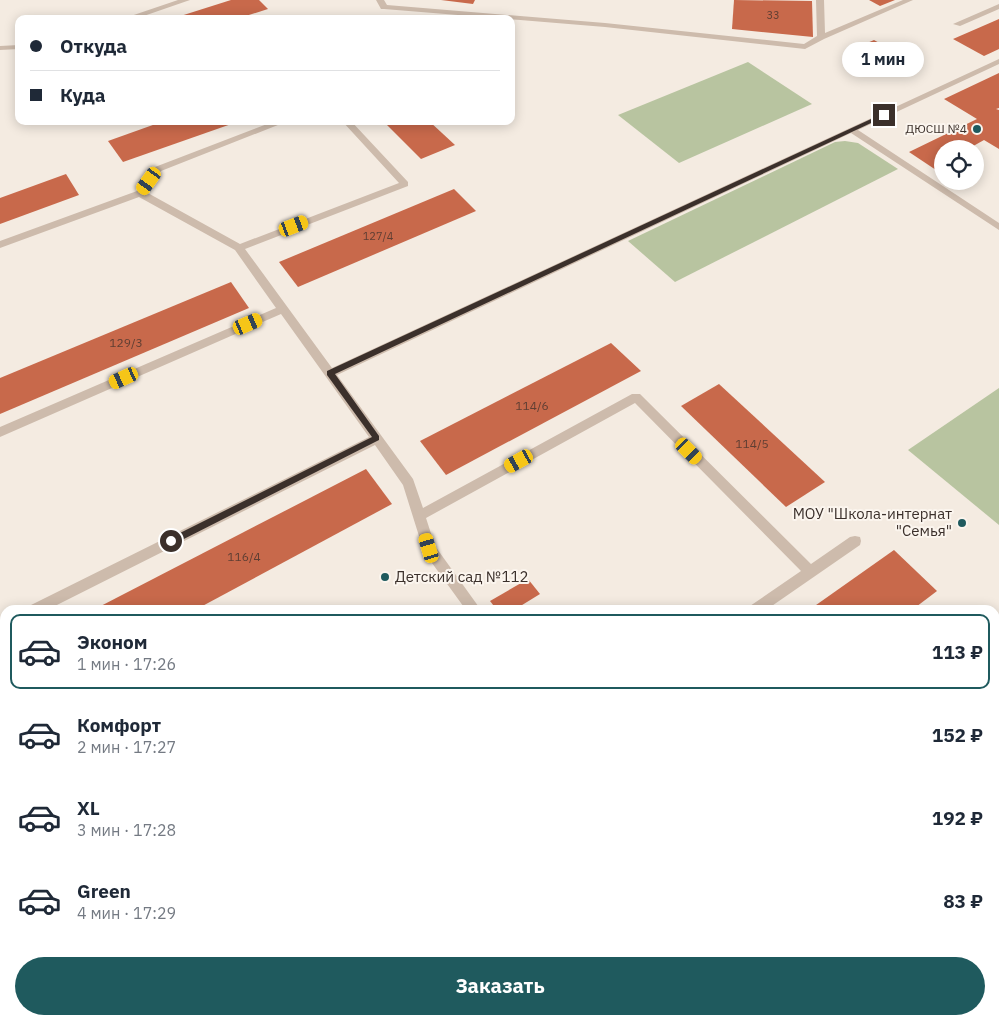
<!DOCTYPE html>
<html lang="ru">
<meta charset="utf-8">
<style>
:root{--surface:#fff;--page:#f6f6f7;--text:#1f2937;--muted:#747a83;--line:#e0e1e3;--accent:#1f5a5e}
body{margin:0;font-family:"IBM Plex Sans",sans-serif;background:var(--page);color:var(--text);height:100vh;display:flex;flex-direction:column;font-size:19px;white-space:nowrap}
*{box-sizing:border-box;margin:0}
p{font-size:16px;color:var(--muted)}
.icon{flex:none;width:28px;height:28px;fill:none;stroke:currentColor;stroke-width:2;stroke-linecap:round;stroke-linejoin:round}
.map{position:relative;flex:1;overflow:hidden}
.side{position:absolute;left:0px;top:605px;width:1000px;height:420px;display:flex;flex-direction:column;background:var(--surface);border-radius:15px 15px 0 0;box-shadow:0 2px 12px #0003}
.side>*{flex:none}
.hud{position:absolute;left:15px;top:15px;width:500px;height:110px;border-radius:10px;box-shadow:0 2px 12px #0003;display:grid;align-content:center;height:110px;padding:0 15px;background:var(--surface)}
.buttons{position:absolute;left:934px;top:140px;display:grid;gap:10px}
.buttons a{display:grid;place-items:center;width:50px;height:50px;border-radius:50%;background:var(--surface);box-shadow:0 2px 12px #0003;font-size:25px}
.end{position:absolute;width:22px;height:22px;margin:-11px;border:6px solid #3b302b;background:#fff;box-shadow:0 0 0 2px #fff}
.from{border-radius:50%}
.bubble{position:absolute;height:35px;border-radius:18px;background:var(--surface);box-shadow:0 2px 12px #0003;font-size:16px;font-weight:700;line-height:35px;text-align:center}
.car{position:absolute;width:15px;height:30px;margin:-15px -8px;border-radius:6px;box-shadow:0 0 4px 1px #0007;background:linear-gradient(#f5c518 24%,#345 0 40%,#f5c518 0 76%,#345 0 86%,#f5c518 0)}
.hud b{display:flex;align-items:center;gap:18px;height:48px;font-size:19px}
.hud b+b{border-top:1px solid var(--line)}
.hud i{width:12px;height:12px;background:var(--text)}
ul{padding:9px 0 0;list-style:none}
li{display:flex;align-items:center;gap:15px;height:75px;margin:0 10px 8px;padding:0 5px;border:2px solid transparent;border-radius:10px}
li div{flex:1}
li b{display:block;font-size:19px}
li em{font-style:normal;font-weight:700}
li.current{border-color:var(--accent)}
li>.icon{width:45px;height:45px;stroke-width:1.5}
.action{display:flex;gap:10px;margin-top:auto;padding:10px 15px}
.action a{flex:1;height:58px;border-radius:30px;background:var(--accent);color:#fff;font-size:20px;font-weight:700;line-height:58px;text-align:center}
.map>svg:first-child{display:block}
.green{fill:#b8c4a0}
.building{fill:#c8694b}
.lines{fill:none;stroke-linecap:round;stroke-linejoin:round}
.minor{fill:#cdbbac;fill-rule:evenodd}
.route{fill:#3b302b}
.poi-dot{fill:#1f5a5e;stroke:#fbf5ee;stroke-width:2}
.labels{text-anchor:middle;stroke-width:4;stroke-linejoin:round;paint-order:stroke}
.far-number-label{font-size:11px;fill:#5e3e33}
.far-poi-label{font-size:12px;fill:#3b302b;stroke:#fbf5ee;text-anchor:end}
.number-label{font-size:12px;fill:#5e3e33}
.poi-label{font-size:15px;fill:#3b302b;stroke:#fbf5ee;text-anchor:end}
</style>
<div class="map">
<svg width="999" height="1025" viewBox="0 0 999 1025">
<rect width="100%" height="100%" fill="#f4ebe1"/>
<!-- green -->
<g class="green">
<polygon points="748,62 812,104 679,163 618,115"/>
<polygon points="845,141 858,143 898,169 675,282 628,241 835,142"/>
<polygon points="999,388 999,525 908,450"/>
<polygon points="0,824 5,840 5,1020 65,1020 66,1025 0,1025"/>
</g>
<!-- building -->
<g class="building">
<polygon points="231,0 259,0 268,9 236,19 171,19"/>
<polygon points="441,0 475,0 473,4"/>
<polygon points="734,0 812,1 813,37 732,29"/>
<polygon points="869,0 895,0 880,6"/>
<polygon points="999,19 999,49 984,56 953,39"/>
<polygon points="874,40 890,49 865,60 849,51"/>
<polygon points="999,73 999,108 996,109 999,110 999,149 984,140 968,149 942,149 942,166 936,170 909,152 977,119 944,99"/>
<polygon points="164,121 237,121 237,122 123,162 108,141"/>
<polygon points="383,121 429,121 455,145 421,159"/>
<polygon points="66,174 79,195 0,224 0,198"/>
<polygon points="454,189 476,211 298,287 279,262"/>
<polygon points="231,282 249,308 0,414 0,378"/>
<polygon points="611,343 641,371 446,475 420,441"/>
<polygon points="719,384 825,482 786,507 681,406"/>
<polygon points="366,469 392,504 195,610 93,610"/>
<polygon points="894,550 937,591 912,610 809,610"/>
<polygon points="528,579 540,594 514,610 497,610 490,601"/>
<polygon points="259,1020 361,1020 354,1025 262,1025"/>
</g>
<g class="lines">
<!-- minor -->
<g class="minor">
<polygon points="178,0 190,0 135,19 122,19"/>
<polygon points="376,0 384,0 387,5 605,23 804,44 817,36 816,0 824,0 825,33 903,0 913,0 824,39 805,49 605,27 384,9 381,9"/>
<polygon points="999,4 999,9 960,26 953,24"/>
<polygon points="19,45 19,49 0,50 0,46"/>
<polygon points="999,59 999,64 858,130 999,223 999,230 851,133 337,375 413,479 423,508 632,394 640,394 811,564 850,537 855,536 860,537 861,541 860,545 766,610 748,610 750,606 801,571 635,403 426,518 435,546 481,610 466,610 424,552 403,485 375,445 47,610 27,610 29,606 369,437 281,314 0,437 0,427 276,308 235,250 139,197 0,248 0,241 137,191 155,167 275,121 288,121 161,171 146,192 240,244 399,183 342,121 351,121 408,182 408,186 245,249 332,368"/>
<polygon points="5,619 5,631 0,633 0,621"/>
<polygon points="0,706 5,708 5,734 0,732"/>
<polygon points="999,976 999,996 995,998 995,978"/>
<polygon points="102,1020 120,1020 122,1025 104,1025"/>
<polygon points="221,1020 239,1020 241,1025 223,1025"/>
<polygon points="400,1020 423,1020 421,1025 398,1025"/>
<polygon points="763,1020 783,1020 785,1025 765,1025"/>
<polygon points="952,1020 973,1020 971,1025 950,1025"/>
</g>
</g>
<!-- route -->
<polygon class="route" points="884,113 886,116 335,374 379,436 379,440 174,544 168,544 168,539 372,437 327,375 327,371"/>
<!-- markers -->
<g class="poi-dot">
<circle cx="977" cy="129" r="5"/>
<circle cx="962" cy="523" r="5"/>
<circle cx="385" cy="577" r="5"/>
</g>
<g class="labels">
<!-- far-number labels -->
<g class="far-number-label">
<text x="773" y="19">33</text>
<text x="378" y="240">127/4</text>
</g>
<!-- far-poi labels -->
<g class="far-poi-label">
<text x="967" y="133">ДЮСШ №4</text>
</g>
<!-- number labels -->
<g class="number-label">
<text x="126" y="347">129/3</text>
<text x="532" y="410">114/6</text>
<text x="752" y="448">114/5</text>
<text x="244" y="561">116/4</text>
</g>
<!-- poi labels -->
<g class="poi-label">
<text x="952" y="519">МОУ "Школа-интернат<tspan x="952" dy="17">"Семья"</tspan></text>
<text x="395" y="582" text-anchor="start">Детский сад №112</text>
</g>
</g>
</svg>
<div class="buttons">
<a><svg class="icon" aria-label="locate" viewBox="0 0 24 24"><circle cx="12" cy="12" r="6"/><path d="M12 2v4M12 18v4M2 12h4M18 12h4"/></svg></a>
</div>
<i class="end from" style="left:171px;top:541px"></i>
<i class="end" style="left:884px;top:115px"></i>
<div class="bubble" style="left:842px;top:42px;width:82px">1 мин</div>
<i class="car" style="left:149px;top:181px;rotate:216deg"></i>
<i class="car" style="left:294px;top:226px;rotate:69deg"></i>
<i class="car" style="left:248px;top:324px;rotate:67deg"></i>
<i class="car" style="left:124px;top:378px;rotate:246deg"></i>
<i class="car" style="left:689px;top:451px;rotate:135deg"></i>
<i class="car" style="left:519px;top:461px;rotate:241deg"></i>
<i class="car" style="left:429px;top:548px;rotate:343deg"></i>
<div class="hud">
<b><i class="from"></i>Откуда</b>
<b><i></i>Куда</b>
</div>
<section class="side">
<ul>
<li class="current"><svg class="icon" aria-label="car" viewBox="0 0 24 24"><path d="M5 17H2v-5l4-1 3-4h7l3 4 3 1v5h-3M9 17h6M6 11h13"/><circle cx="7" cy="17" r="2"/><circle cx="17" cy="17" r="2"/></svg><div><b>Эконом</b><p>1 мин · 17:26</p></div><em>113 ₽</em></li>
<li><svg class="icon" aria-label="car" viewBox="0 0 24 24"><path d="M5 17H2v-5l4-1 3-4h7l3 4 3 1v5h-3M9 17h6M6 11h13"/><circle cx="7" cy="17" r="2"/><circle cx="17" cy="17" r="2"/></svg><div><b>Комфорт</b><p>2 мин · 17:27</p></div><em>152 ₽</em></li>
<li><svg class="icon" aria-label="car" viewBox="0 0 24 24"><path d="M5 17H2v-5l4-1 3-4h7l3 4 3 1v5h-3M9 17h6M6 11h13"/><circle cx="7" cy="17" r="2"/><circle cx="17" cy="17" r="2"/></svg><div><b>XL</b><p>3 мин · 17:28</p></div><em>192 ₽</em></li>
<li><svg class="icon" aria-label="car" viewBox="0 0 24 24"><path d="M5 17H2v-5l4-1 3-4h7l3 4 3 1v5h-3M9 17h6M6 11h13"/><circle cx="7" cy="17" r="2"/><circle cx="17" cy="17" r="2"/></svg><div><b>Green</b><p>4 мин · 17:29</p></div><em>83 ₽</em></li>
</ul>
<div class="action"><a>Заказать</a></div>
</section>
</div>
